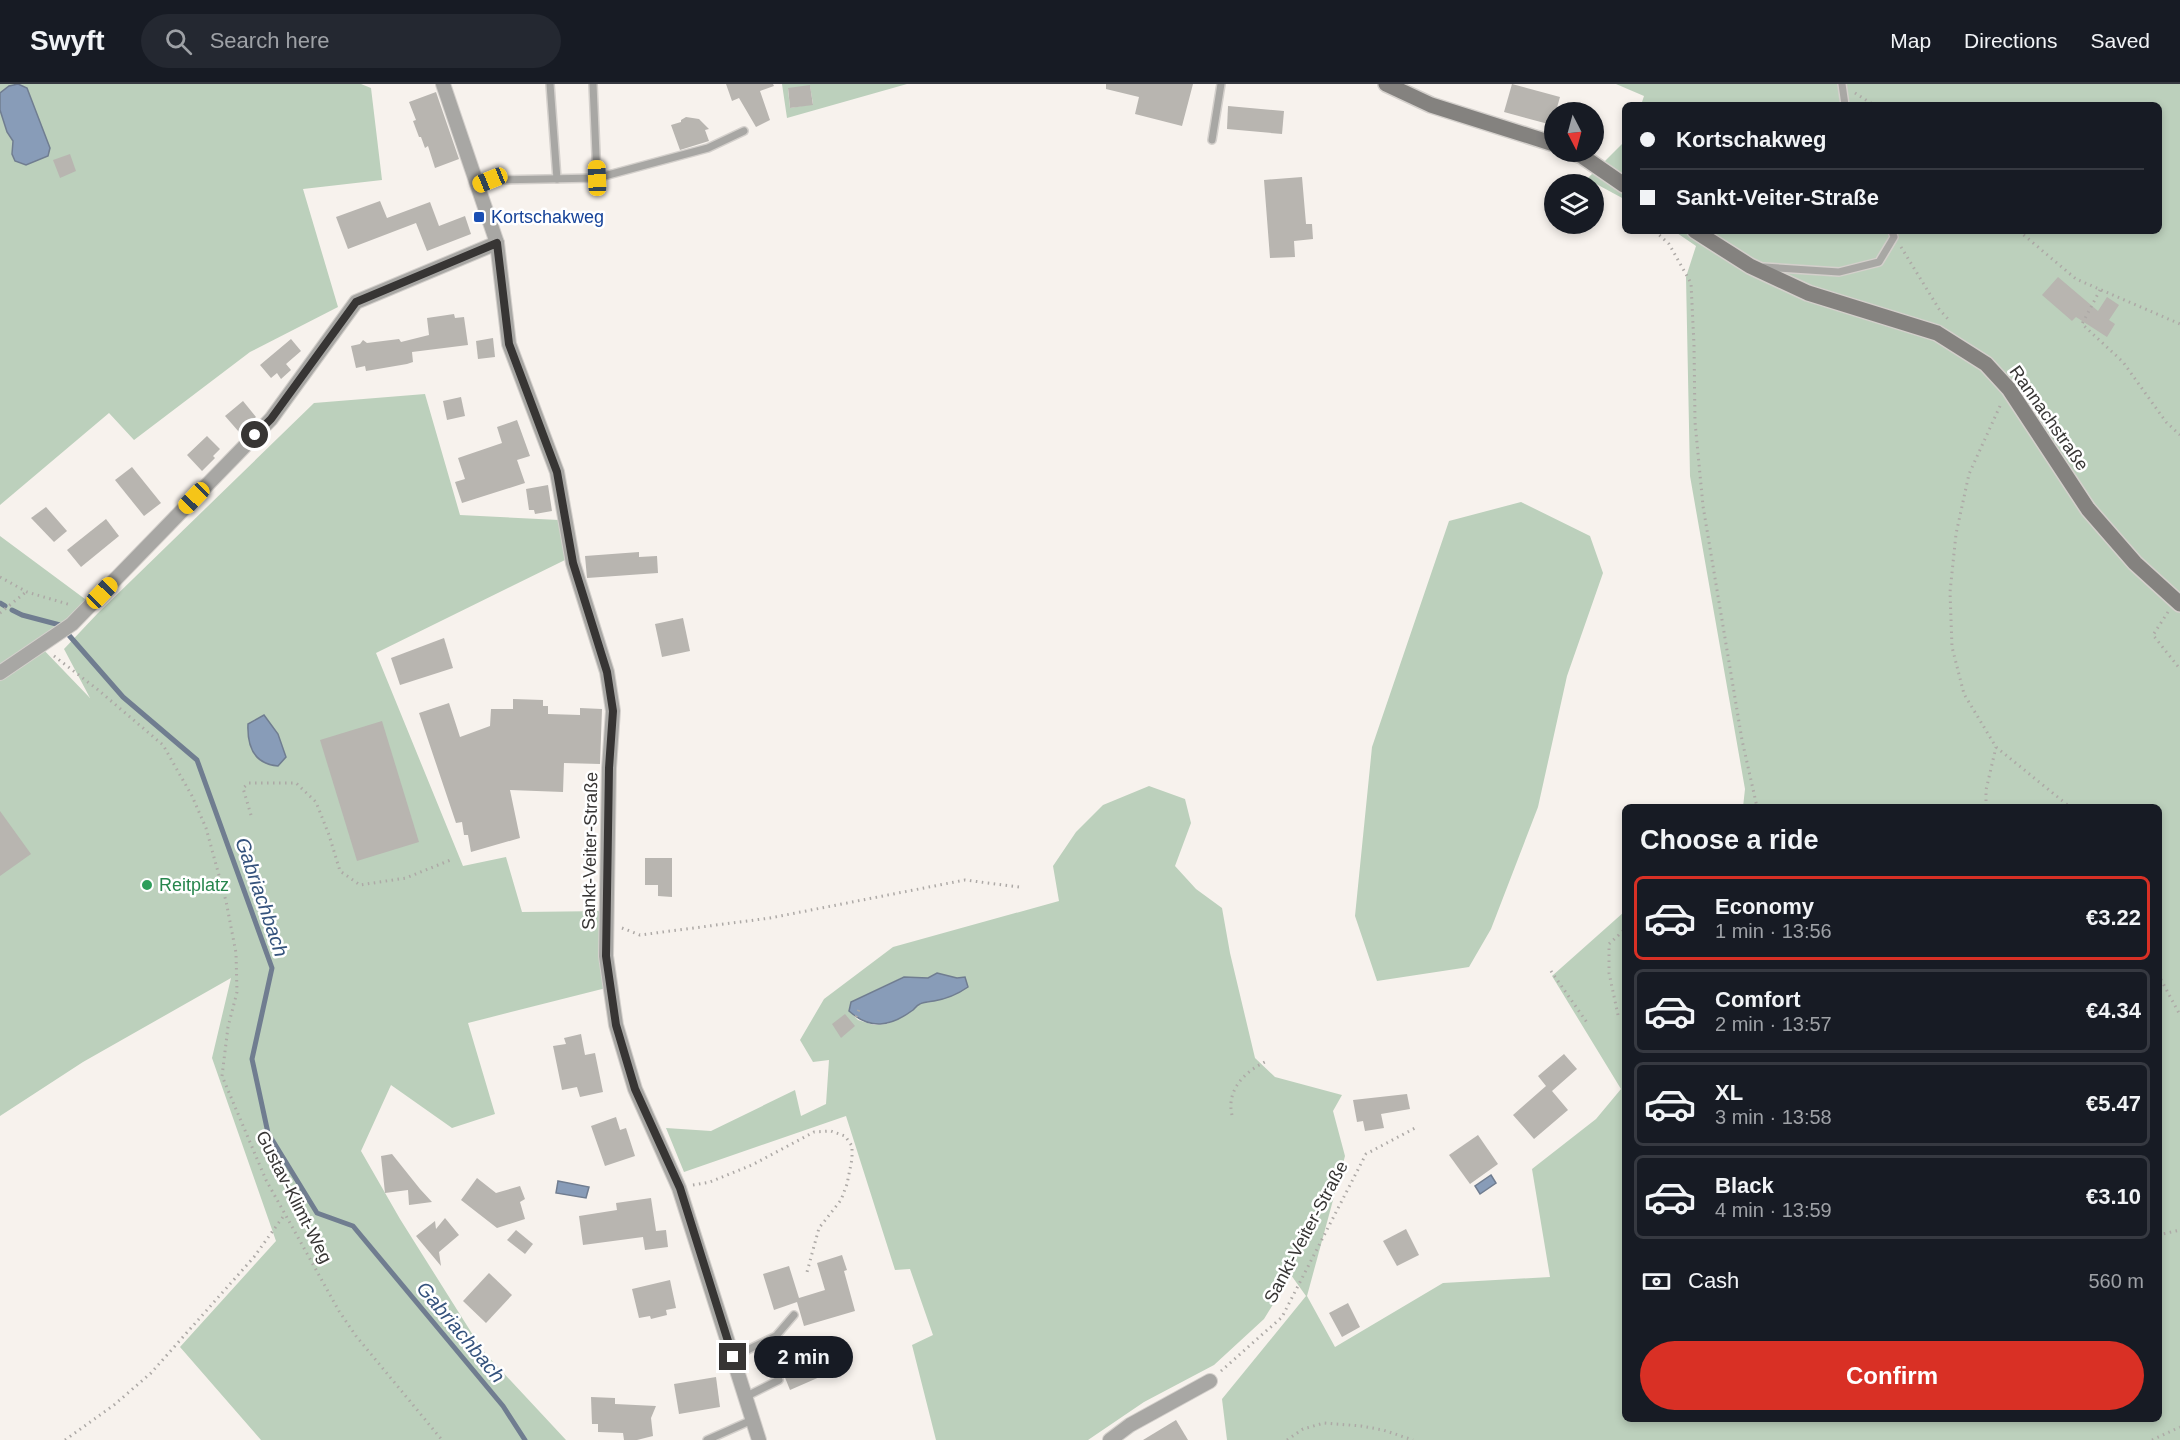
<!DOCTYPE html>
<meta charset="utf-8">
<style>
:root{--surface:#171b24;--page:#242831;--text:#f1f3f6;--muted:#9ea1a6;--line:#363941;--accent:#d93025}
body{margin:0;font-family:Helvetica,sans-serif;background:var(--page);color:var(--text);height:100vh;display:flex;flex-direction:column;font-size:22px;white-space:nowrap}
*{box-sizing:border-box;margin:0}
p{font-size:20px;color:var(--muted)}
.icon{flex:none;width:33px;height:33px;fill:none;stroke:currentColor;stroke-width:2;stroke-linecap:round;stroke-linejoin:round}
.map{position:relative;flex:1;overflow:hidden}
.details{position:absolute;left:1622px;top:720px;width:540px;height:618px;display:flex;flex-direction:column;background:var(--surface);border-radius:9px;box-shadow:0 3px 9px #0003}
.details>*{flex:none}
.hud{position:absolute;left:1622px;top:18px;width:540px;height:132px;border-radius:9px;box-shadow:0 3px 9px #0003;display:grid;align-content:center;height:132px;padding:0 18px;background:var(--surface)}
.needle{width:39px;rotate:174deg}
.tools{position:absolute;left:1544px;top:18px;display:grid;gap:12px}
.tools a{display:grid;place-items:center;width:60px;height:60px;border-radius:50%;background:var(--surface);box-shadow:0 3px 9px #0003;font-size:30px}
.end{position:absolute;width:27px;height:27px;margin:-14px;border:8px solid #373534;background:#fff;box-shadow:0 0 0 3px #fff}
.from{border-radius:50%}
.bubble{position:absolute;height:42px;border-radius:21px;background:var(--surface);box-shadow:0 3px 9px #0003;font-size:20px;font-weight:700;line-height:42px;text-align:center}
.car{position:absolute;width:18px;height:36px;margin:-18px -9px;border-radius:8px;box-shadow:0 0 4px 2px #0007;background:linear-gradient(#f5c518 24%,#345 0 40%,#f5c518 0 76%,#345 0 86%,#f5c518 0)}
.hud b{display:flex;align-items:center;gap:21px;height:57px;font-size:22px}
.hud b+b{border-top:2px solid var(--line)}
.hud i{width:15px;height:15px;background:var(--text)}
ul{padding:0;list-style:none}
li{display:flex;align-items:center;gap:18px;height:84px;margin:0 12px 9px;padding:0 6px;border:3px solid var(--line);border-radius:9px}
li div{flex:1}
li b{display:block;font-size:22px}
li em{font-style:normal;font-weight:700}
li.on{border-color:var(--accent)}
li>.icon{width:54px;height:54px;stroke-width:1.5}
h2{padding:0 18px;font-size:27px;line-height:72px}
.pay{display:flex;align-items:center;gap:15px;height:66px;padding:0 18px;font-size:22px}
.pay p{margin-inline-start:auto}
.action{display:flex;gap:12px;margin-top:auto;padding:12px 18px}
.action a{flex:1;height:69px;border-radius:36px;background:var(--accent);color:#fff;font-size:24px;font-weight:700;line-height:69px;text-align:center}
header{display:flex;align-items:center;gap:36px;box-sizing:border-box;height:84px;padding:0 30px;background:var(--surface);border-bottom:2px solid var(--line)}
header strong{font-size:28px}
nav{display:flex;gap:33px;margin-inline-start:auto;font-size:21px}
.search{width:420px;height:54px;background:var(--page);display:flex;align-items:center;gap:15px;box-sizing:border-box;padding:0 21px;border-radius:33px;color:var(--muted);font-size:22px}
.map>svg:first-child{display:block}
.green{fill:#bcd0bc;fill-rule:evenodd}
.water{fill:#889cb8;stroke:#707d90;stroke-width:1.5}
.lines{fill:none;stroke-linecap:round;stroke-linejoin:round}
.stream{stroke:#707d90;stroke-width:5}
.building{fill:#b8b5b0}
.lane-casing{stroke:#d4d0cc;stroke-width:10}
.street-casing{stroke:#d4d0cc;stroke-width:16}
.secondary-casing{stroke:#d4d0cc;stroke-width:18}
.path{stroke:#ada9a6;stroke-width:3;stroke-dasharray:1.5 4.5;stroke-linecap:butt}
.lane{stroke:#a8a7a4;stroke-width:7}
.street{stroke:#a8a7a4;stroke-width:14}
.secondary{stroke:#84827f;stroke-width:15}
.route{stroke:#373534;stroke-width:8}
.transit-dot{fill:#1a4fb4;stroke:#fff;stroke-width:2}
.leisure-dot{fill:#2e9e5b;stroke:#fff;stroke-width:2}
.labels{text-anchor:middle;stroke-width:5;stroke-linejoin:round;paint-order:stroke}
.transit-label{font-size:18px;fill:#164399;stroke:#fff;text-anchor:start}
.street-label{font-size:18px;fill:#373534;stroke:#fff}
.leisure-label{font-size:18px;fill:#27864d;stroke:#fff;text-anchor:start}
.water-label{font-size:20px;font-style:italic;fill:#35537d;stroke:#fff}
</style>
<header>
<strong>Swyft</strong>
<div class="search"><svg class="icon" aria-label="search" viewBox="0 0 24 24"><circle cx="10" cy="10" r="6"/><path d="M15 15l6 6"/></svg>Search here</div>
<nav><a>Map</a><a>Directions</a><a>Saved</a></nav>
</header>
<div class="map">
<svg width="2180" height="1356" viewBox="0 0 2180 1356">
<rect width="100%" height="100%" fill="#f7f2ed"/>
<!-- green -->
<g class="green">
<polygon points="0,0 361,0 371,4 382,96 303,105 338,223 250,268 134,356 109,329 0,421 0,26 7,48 13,57 12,70 15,77 9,2 0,9"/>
<path d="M 782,0 L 907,0 L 787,34 ZM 810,2 L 813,20 L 790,24 L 788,5 Z"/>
<path d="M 1616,0 L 2180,0 L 2180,1356 L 1227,1356 L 1222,1315 L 1306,1212 L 1291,1191 L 1264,1235 L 1214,1281 L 1144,1318 L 1088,1356 L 936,1356 L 912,1261 L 933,1251 L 910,1185 L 895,1186 L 846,1032 L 684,1088 L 666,1044 L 711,1047 L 795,1006 L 801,1032 L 826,1020 L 829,976 L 813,978 L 800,956 L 824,915 L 893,863 L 1059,817 L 1053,782 L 1076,748 L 1103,721 L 1149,702 L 1185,715 L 1191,739 L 1175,782 L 1196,805 L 1222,824 L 1230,869 L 1255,974 L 1275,993 L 1342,1011 L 1333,1027 L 1345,1072 L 1307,1212 L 1335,1263 L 1443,1199 L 1550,1193 L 1532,1085 L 1596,1035 L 1621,1005 L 1552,892 L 1624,828 L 1624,1335 L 2158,1335 L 2158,723 L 1743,723 L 1745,705 L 1690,392 L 1686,193 L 1696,162 L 1674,147 L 2158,147 L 2158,21 L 1641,21 L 1644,12 ZM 937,889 L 957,894 L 965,893 L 932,918 L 921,919 L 912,927 L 887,940 L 874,941 L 858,936 L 849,927 L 851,918 L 903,893 L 928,894 Z"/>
<polygon points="1624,58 1624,115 1587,95"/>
<polygon points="425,310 460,431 559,436 565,476 376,569 463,782 506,773 522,828 607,827 610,903 468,939 495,1030 452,1044 391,1001 361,1067 400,1135 483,1267 566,1356 261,1356 180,1263 276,1157 212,974 231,894 83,978 0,1032 0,452 89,518 39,561 90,614 64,565 98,529 314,319"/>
<polygon points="1521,418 1590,452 1603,489 1567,592 1538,723 1491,845 1469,883 1377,897 1355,832 1372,663 1449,437"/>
</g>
<!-- water -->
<g class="water">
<polygon points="18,0 27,4 50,64 48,72 26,81 15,77 12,70 13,57 7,48 0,26 0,9 9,2"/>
<path d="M 264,631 L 278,650 L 286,673 L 278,682 C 254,680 247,662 248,640 Z"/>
<path d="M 937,889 L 957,894 L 965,893 L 968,903 C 958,910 946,915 934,917 C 929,918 923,918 920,920 C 917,921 915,924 913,926 C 890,943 870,946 849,927 L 851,918 L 904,893 L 928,894 Z"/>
<polygon points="1491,1091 1496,1099 1480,1110 1475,1102"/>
<polygon points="558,1097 589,1103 586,1114 556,1109"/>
</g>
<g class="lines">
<!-- stream -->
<g class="stream">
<polyline points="0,519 5,522"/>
<polyline points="12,526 22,531 60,541 123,613 197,676 272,884 252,975 268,1049 317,1129 353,1142 503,1322 525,1356"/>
</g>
</g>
<!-- building -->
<g class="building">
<polygon points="726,0 773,0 774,2 760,7 770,36 756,43 739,14 732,17"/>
<polygon points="1106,0 1193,0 1182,42 1135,30 1139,13 1106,5"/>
<polygon points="1512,0 1560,13 1552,41 1504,28"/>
<polygon points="810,1 813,21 790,24 788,4"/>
<polygon points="436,8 459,75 435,84 428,62 425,64 421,53 419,53 413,37 416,36 409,18"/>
<polygon points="1228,22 1284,27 1282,50 1227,45"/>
<polygon points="686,33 699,35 709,45 705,46 709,57 680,66 671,41 681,38 681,36"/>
<polygon points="70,70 76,87 60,94 53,76"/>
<polygon points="1302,93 1306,140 1312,140 1313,155 1294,157 1295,173 1270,174 1264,96"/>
<polygon points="380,117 387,134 430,118 439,142 465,132 471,150 427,167 416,139 348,165 336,133"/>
<polygon points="2058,193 2098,227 2107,213 2119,221 2109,236 2115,240 2107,253 2076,233 2072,237 2042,211"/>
<polygon points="454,230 455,234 464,233 468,261 412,268 413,278 407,280 366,287 365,282 356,284 351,262 360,260 363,256 367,259 399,255 401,258 429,251 427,234"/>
<polygon points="493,254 495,273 478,275 476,257"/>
<polygon points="291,255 301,267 286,280 291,286 281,295 277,289 271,294 260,281"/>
<polygon points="461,313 465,332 447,336 443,317"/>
<polygon points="243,317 256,333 239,348 225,332"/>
<polygon points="517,336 530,372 517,376 525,399 462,419 455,398 465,395 458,374 502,359 497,343"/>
<polygon points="207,352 220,365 213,372 215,374 202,387 187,371"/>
<polygon points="132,383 161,419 144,432 115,396"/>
<polygon points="548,401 552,427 535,430 534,426 529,426 526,405"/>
<polygon points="46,423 67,447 54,458 31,434"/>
<polygon points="106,435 119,452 81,483 67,466"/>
<polygon points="639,468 639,473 657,472 658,489 587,494 585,472"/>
<polygon points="683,534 690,567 662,573 655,540"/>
<polygon points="444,554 453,584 400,601 391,574"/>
<polygon points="513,615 543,616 543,622 548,622 548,630 580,631 580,624 602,625 600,680 564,679 563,708 510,706 520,754 471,768 468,751 464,751 462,738 456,739 419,629 449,619 460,653 490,642 491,625 513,625"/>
<polygon points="382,637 419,758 357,777 320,656"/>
<polygon points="0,727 31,770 0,792"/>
<polygon points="645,774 672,774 672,813 658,812 658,801 645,801"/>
<polygon points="845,930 855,942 841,954 832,940"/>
<polygon points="581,950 585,971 595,969 603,1008 580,1013 577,1003 562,1006 553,962 566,960 564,954"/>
<polygon points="1564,970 1577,985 1552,1007 1568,1026 1534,1055 1513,1031 1546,1002 1538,992"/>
<polygon points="1407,1010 1410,1025 1381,1030 1384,1044 1365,1047 1363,1037 1357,1038 1353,1016"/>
<polygon points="616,1033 620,1046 626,1044 635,1072 605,1082 591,1042"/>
<polygon points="1478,1051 1498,1080 1470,1100 1449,1071"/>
<polygon points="392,1070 420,1105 432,1118 409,1121 408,1106 385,1109 381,1072"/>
<polygon points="477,1094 496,1109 520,1102 525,1115 520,1118 525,1135 497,1144 461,1116"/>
<polygon points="651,1114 656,1147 666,1146 668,1163 645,1166 643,1153 583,1161 579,1132 617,1126 616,1119"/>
<polygon points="445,1134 459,1151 439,1168 441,1182 416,1152 435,1137 436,1145"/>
<polygon points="1406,1145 1419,1171 1397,1182 1383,1157"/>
<polygon points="516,1146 533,1160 525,1170 507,1156"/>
<polygon points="842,1171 847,1186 844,1187 855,1227 804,1242 797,1218 774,1226 763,1190 789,1182 799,1214 825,1206 817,1179"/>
<polygon points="489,1189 512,1211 486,1239 463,1217"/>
<polygon points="670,1196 676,1224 666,1226 667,1231 651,1235 650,1232 639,1234 632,1205"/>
<polygon points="1348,1219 1360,1243 1342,1253 1329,1229"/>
<polygon points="809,1257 814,1269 828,1263 838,1285 790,1306 782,1286 787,1284 781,1270"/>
<polygon points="716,1293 720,1323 679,1330 674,1300"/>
<polygon points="591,1313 615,1314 615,1320 656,1322 651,1334 653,1352 637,1356 624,1356 623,1349 598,1348 598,1340 592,1340"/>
<polygon points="1176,1336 1188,1356 1143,1356"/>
</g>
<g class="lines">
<!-- lane casing -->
<g class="lane-casing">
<g id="lane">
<polyline points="550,0 557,95"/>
<polyline points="593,0 597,94"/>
<polyline points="1842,0 1845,21"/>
<polyline points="1212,56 1221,0"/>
<polyline points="478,101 490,96 597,94 708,64 744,47"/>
<polyline points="1764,183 1839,188 1879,178 1894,153 1892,147"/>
<polyline points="733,1273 776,1252 794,1231"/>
<polyline points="745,1313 779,1296"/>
<polyline points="707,1356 752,1336"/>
</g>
</g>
<!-- street casing -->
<g class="street-casing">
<g id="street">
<polyline points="443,0 497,159 509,260 557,388 573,479 607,588 613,627 609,684 606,872 616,941 635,1005 679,1104 759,1356"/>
<polyline points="0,589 72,540 271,335 356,218 497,159"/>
<polyline points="1110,1356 1130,1341 1210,1297"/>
</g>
</g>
<!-- secondary casing -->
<g class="secondary-casing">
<g id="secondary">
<polyline points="1386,0 1431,21 1554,60"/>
<polyline points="1571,68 1582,72 1624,101"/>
<polyline points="1695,147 1750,182 1808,209 1937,249 1986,280 2009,305 2088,425 2135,479 2180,520"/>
</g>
</g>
<!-- path -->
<g class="path">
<polyline points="1855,9 1874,21"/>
<polyline points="1655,147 1669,160 1691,199 1694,261 1695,338 1703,422 1742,656 1757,723"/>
<polyline points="2019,147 2076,195 2180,240"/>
<polyline points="1901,163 1939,225 1948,235"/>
<polyline points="2100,206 2082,240 2123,278 2166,338 2180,351"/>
<polyline points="2000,322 1969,390 1956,450 1950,508 1952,563 1964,610 1996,663 2070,723"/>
<polyline points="0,493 27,508 71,521"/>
<polyline points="2168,528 2153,551 2180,585"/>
<polyline points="0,529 26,508"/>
<polyline points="54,572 97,605 163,661 192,712 206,744 226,817 236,869 237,908 228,943 222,992 266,1096 339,1227 356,1252 442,1356"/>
<polyline points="1986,723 1986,706 1996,663"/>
<polyline points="251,731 243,704 249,699 296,699 316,718 329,751 340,787 360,801 406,794 453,775"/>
<polyline points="622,844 640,851 770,834 965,796 1019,803"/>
<polyline points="1551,887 1588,940"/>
<polyline points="2158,890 2180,931"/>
<polyline points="1618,931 1609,889 1609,860 1624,846"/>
<polyline points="856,933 860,923"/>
<path d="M 1232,1031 C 1226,1006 1245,987 1267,977"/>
<polyline points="693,1101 710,1098 752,1081 814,1048 831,1047 845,1052 852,1062 852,1075 847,1100 841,1116 819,1144 807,1188"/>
<polyline points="2158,1151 2180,1146"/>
<polyline points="1221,1287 1282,1233 1366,1070 1417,1043"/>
<polyline points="65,1356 114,1321 151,1289 254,1173 285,1130"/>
<polyline points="1287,1356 1303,1345 1324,1339 1361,1342 1383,1346 1413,1356"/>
<polyline points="2152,1356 2180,1343"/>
</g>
<!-- lane -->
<use href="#lane" class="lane"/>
<!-- street -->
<use href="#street" class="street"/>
<!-- secondary -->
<use href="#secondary" class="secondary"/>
</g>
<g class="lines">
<!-- route -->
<polyline class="route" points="255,351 271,335 356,218 497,159 509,260 557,388 573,479 607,588 613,627 609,684 606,872 616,941 635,1005 680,1104 733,1273"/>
</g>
<!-- markers -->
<rect class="transit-dot" x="473" y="127" width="12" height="12" rx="3"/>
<circle class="leisure-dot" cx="147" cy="801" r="6"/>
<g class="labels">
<!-- transit labels -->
<g class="transit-label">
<text x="491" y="139">Kortschakweg</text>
</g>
<!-- street labels -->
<g class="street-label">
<text transform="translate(2049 334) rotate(55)" y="6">Rannachstraße</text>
<text transform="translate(590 767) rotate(-89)" y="6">Sankt-Veiter-Straße</text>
<text transform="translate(294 1113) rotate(63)" y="6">Gustav-Klimt-Weg</text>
<text transform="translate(1306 1148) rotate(-62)" y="6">Sankt-Veiter-Straße</text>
</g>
<!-- leisure labels -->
<g class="leisure-label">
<text x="159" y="807">Reitplatz</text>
</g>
<!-- water labels -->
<g class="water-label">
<text transform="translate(262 813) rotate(71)" y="7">Gabriachbach</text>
<text transform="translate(461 1248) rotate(50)" y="7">Gabriachbach</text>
</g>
</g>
</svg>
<div class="tools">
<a><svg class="needle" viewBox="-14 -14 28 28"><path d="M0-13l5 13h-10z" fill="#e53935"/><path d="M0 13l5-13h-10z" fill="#9ea1a6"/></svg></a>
<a><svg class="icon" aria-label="layers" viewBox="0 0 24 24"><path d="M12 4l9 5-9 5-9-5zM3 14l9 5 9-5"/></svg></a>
</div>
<i class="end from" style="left:255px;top:351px"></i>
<i class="end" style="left:733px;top:1273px"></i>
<div class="bubble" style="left:754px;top:1252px;width:99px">2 min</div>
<i class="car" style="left:597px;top:94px;rotate:358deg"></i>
<i class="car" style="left:490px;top:96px;rotate:248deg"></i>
<i class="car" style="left:194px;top:414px;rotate:224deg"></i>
<i class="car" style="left:102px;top:509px;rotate:44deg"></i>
<div class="hud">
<b><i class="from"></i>Kortschakweg</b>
<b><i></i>Sankt-Veiter-Straße</b>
</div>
<section class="details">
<h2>Choose a ride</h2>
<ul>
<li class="on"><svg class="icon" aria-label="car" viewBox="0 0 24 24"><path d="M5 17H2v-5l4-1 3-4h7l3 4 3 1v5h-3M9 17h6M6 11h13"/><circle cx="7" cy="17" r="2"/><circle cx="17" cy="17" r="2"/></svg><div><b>Economy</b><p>1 min · 13:56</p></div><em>€3.22</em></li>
<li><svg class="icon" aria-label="car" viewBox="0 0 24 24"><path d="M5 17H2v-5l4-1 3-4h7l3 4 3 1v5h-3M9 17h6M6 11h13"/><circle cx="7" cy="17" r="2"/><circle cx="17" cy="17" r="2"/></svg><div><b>Comfort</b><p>2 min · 13:57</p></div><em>€4.34</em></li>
<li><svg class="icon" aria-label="car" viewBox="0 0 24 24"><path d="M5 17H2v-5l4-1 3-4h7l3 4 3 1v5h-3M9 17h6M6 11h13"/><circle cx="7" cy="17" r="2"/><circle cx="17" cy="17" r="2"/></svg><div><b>XL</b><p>3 min · 13:58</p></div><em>€5.47</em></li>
<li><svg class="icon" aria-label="car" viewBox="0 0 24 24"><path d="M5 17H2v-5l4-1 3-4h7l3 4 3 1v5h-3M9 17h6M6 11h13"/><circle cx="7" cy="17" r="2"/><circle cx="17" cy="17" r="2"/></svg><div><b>Black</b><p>4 min · 13:59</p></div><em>€3.10</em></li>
</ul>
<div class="pay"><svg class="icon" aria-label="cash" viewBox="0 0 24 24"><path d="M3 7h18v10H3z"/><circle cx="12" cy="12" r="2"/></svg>Cash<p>560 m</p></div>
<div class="action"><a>Confirm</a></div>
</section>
</div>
